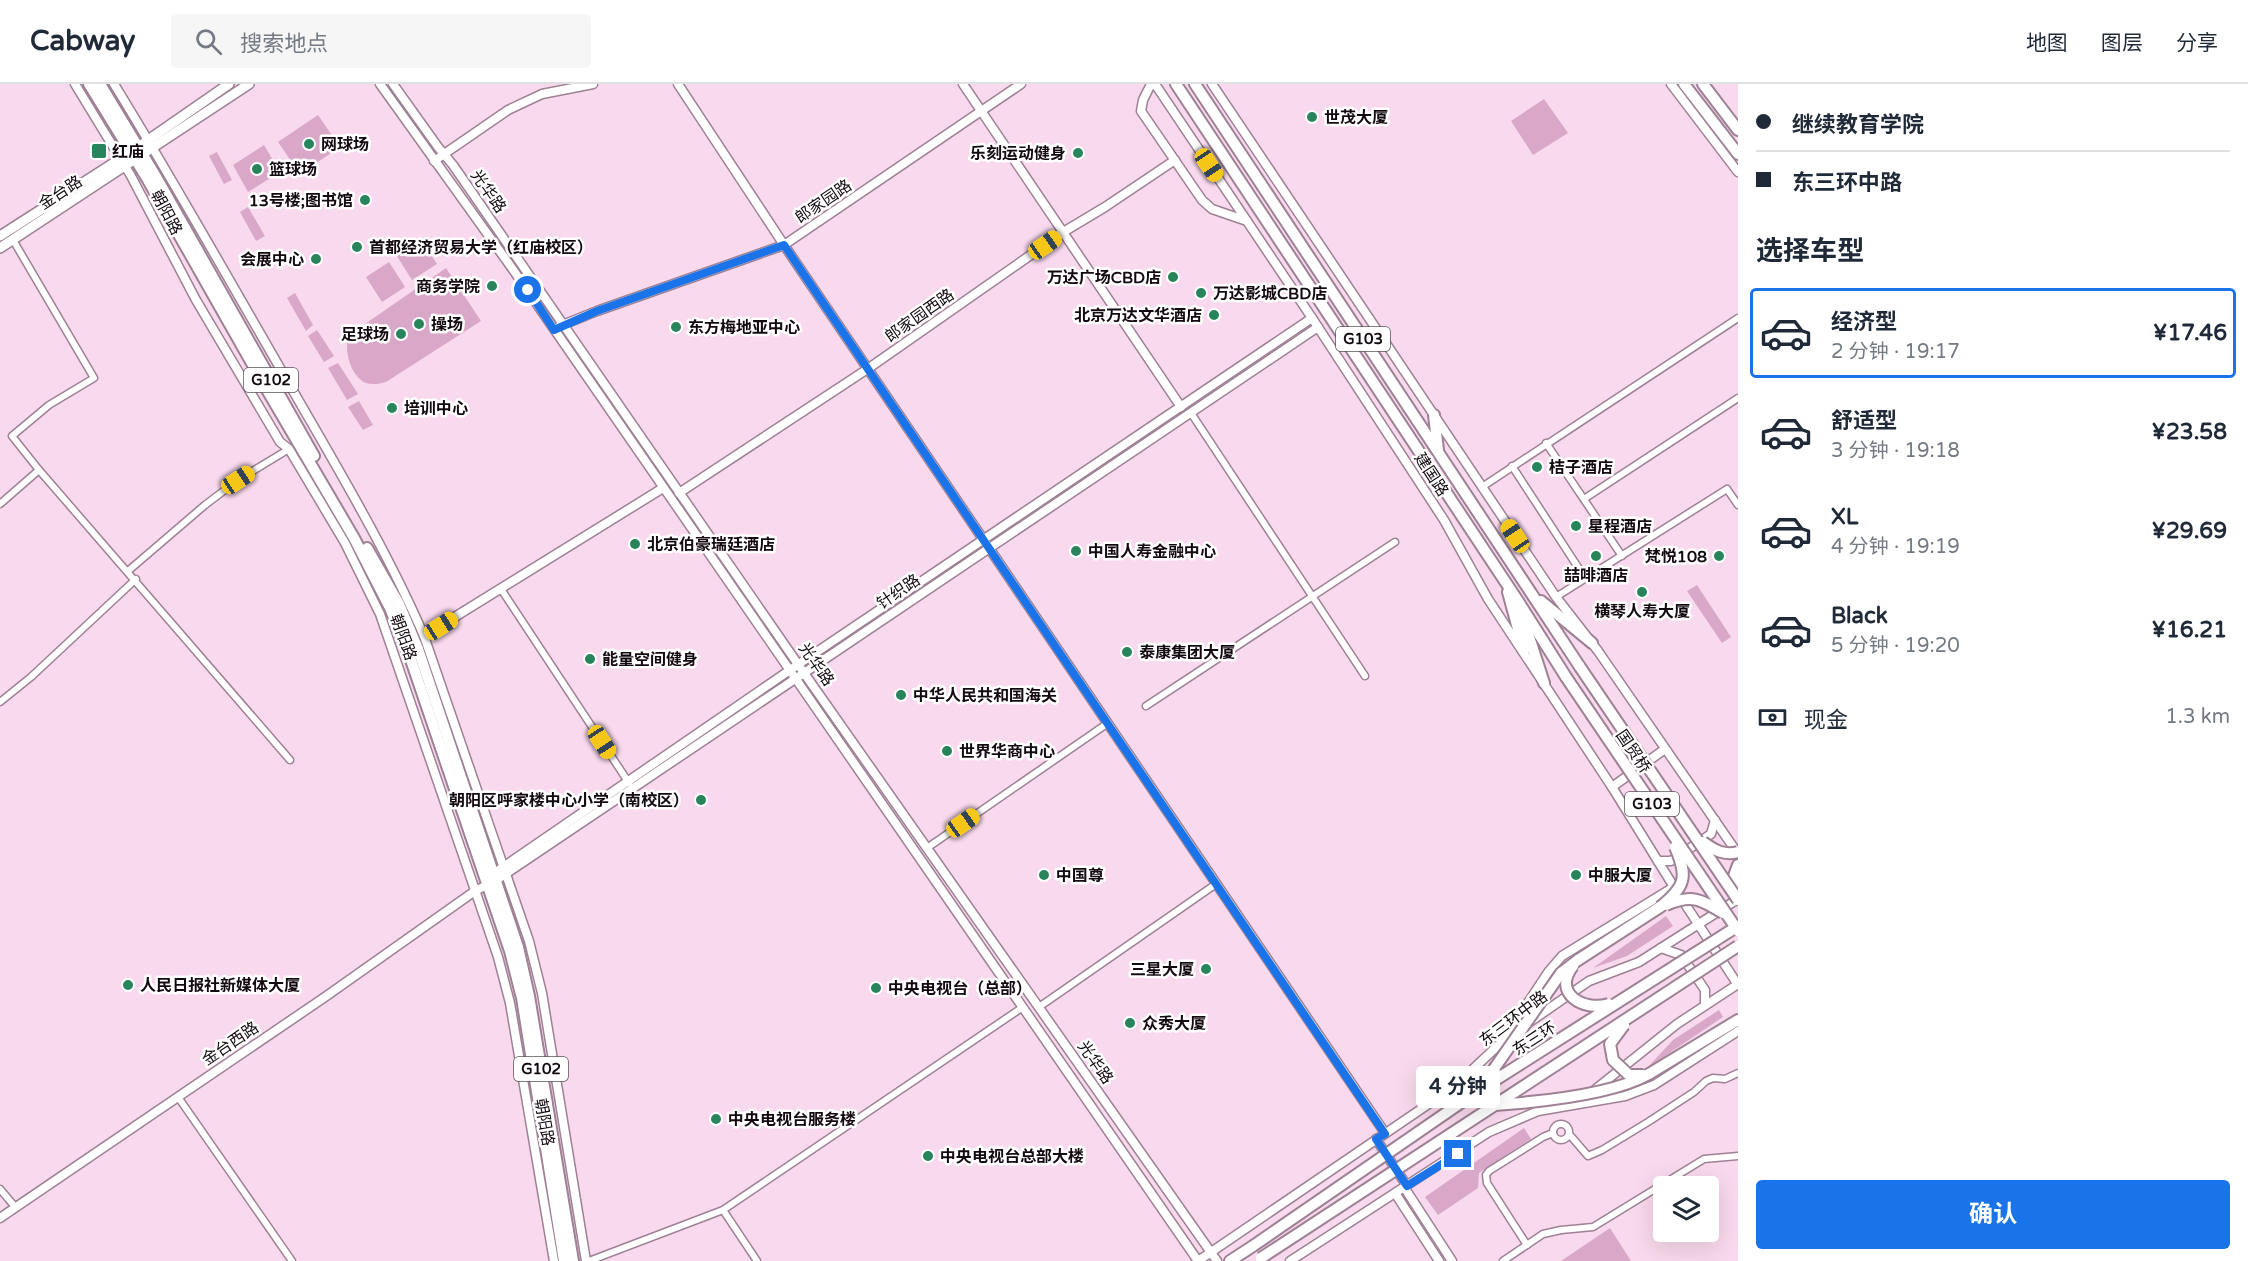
<!DOCTYPE html>
<html lang="zh">
<meta charset="utf-8">
<style>
:root{--surface:#fff;--page:#f6f6f7;--text:#1f2937;--muted:#747a83;--line:#e0e1e3;--accent:#1a73e8}
body{margin:0;font-family:"Varela Round","Noto Sans SC",sans-serif;background:var(--page);color:var(--text);height:100vh;display:flex;flex-direction:column;font-size:22px;white-space:nowrap}
*{box-sizing:border-box;margin:0}
p{font-size:20px;color:var(--muted)}
.icon{flex:none;width:33px;height:33px;fill:none;stroke:currentColor;stroke-width:2;stroke-linecap:round;stroke-linejoin:round}
.map{position:relative;flex:1;overflow:hidden}
.sheet{display:flex;flex-direction:column;background:var(--surface);width:510px}
.sheet>*{flex:none}
.hud{display:grid;align-content:center;height:132px;padding:0 18px;background:var(--surface)}
.tools{position:absolute;left:1653px;top:1092px;display:grid;gap:12px}
.tools a{display:grid;place-items:center;width:66px;height:66px;border-radius:6px;background:var(--surface);box-shadow:0 6px 24px #0002;font-size:30px}
.end{position:absolute;width:27px;height:27px;margin:-14px;border:8px solid #1a73e8;background:#fff;box-shadow:0 0 0 3px #fff}
.from{border-radius:50%}
.bubble{position:absolute;height:42px;border-radius:6px;background:var(--surface);box-shadow:0 6px 24px #0002;font-size:20px;font-weight:700;line-height:42px;text-align:center}
.car{position:absolute;width:18px;height:36px;margin:-18px -9px;border-radius:8px;box-shadow:0 0 4px 2px #0007;background:linear-gradient(#f5c518 24%,#345 0 40%,#f5c518 0 76%,#345 0 86%,#f5c518 0)}
.hud b{display:flex;align-items:center;gap:21px;height:57px;font-size:22px}
.hud b+b{border-top:2px solid var(--line)}
.hud i{width:15px;height:15px;background:var(--text)}
ul{padding:0;list-style:none}
li{display:flex;align-items:center;gap:18px;height:90px;margin:0 12px 9px;padding:0 6px;border:3px solid transparent;border-radius:6px}
li div{flex:1}
li b{display:block;font-size:22px}
li em{font-style:normal;font-weight:700}
li.active{border-color:var(--accent)}
li>.icon{width:54px;height:54px;stroke-width:1.5}
h2{padding:0 18px;font-size:27px;line-height:72px}
.pay{display:flex;align-items:center;gap:15px;height:66px;padding:0 18px;font-size:22px}
.pay p{margin-inline-start:auto}
.cta{display:flex;gap:12px;margin-top:auto;padding:12px 18px}
.cta a{flex:1;height:69px;border-radius:6px;background:var(--accent);color:#fff;font-size:24px;font-weight:700;line-height:69px;text-align:center}
header{display:flex;align-items:center;gap:36px;box-sizing:border-box;height:84px;padding:0 30px;background:var(--surface);border-bottom:2px solid var(--line)}
header strong{font-size:28px}
nav{display:flex;gap:33px;margin-inline-start:auto;font-size:21px}
.search{width:420px;height:54px;background:var(--page);display:flex;align-items:center;gap:15px;box-sizing:border-box;padding:0 21px;border-radius:6px;color:var(--muted);font-size:22px}
main{display:flex;flex:1;min-height:0}
.map>svg:first-child{display:block}
.green{fill:#d9a8c8}
.lines{fill:none;stroke-linecap:round;stroke-linejoin:round}
.street-casing{stroke:#9e8194;stroke-width:9}
.secondary-casing{stroke:#9e8194;stroke-width:11}
.primary-casing{stroke:#9e8194;stroke-width:12}
.highway-casing{stroke:#9e8194;stroke-width:14}
.street{stroke:#fff;stroke-width:6}
.secondary{stroke:#fff;stroke-width:8}
.primary{stroke:#fff;stroke-width:9}
.highway{stroke:#fff;stroke-width:10}
.highway-bridge-casing{stroke:#9e8194;stroke-width:14;stroke-linecap:butt}
.highway-bridge{stroke:#fff;stroke-width:10}
.route{stroke:#1a73e8;stroke-width:8}
.poi-dot{fill:#28845b;stroke:#fff;stroke-width:2}
.labels{text-anchor:middle;stroke-width:5;stroke-linejoin:round;paint-order:stroke}
.shield{fill:#fff;stroke:#5a5358;stroke-width:1.5}
.shield-label{font-size:15px;font-weight:bold;fill:#130910}
.poi-label{font-size:16px;font-weight:bold;fill:#130910;stroke:#fff;text-anchor:start}
.street-label{font-size:16px;fill:#130910;stroke:#fff}
</style>
<header>
<strong>Cabway</strong>
<div class="search"><svg class="icon" aria-label="search" viewBox="0 0 24 24"><circle cx="10" cy="10" r="6"/><path d="M15 15l6 6"/></svg>搜索地点</div>
<nav><a>地图</a><a>图层</a><a>分享</a></nav>
</header>
<main>
<div class="map">
<svg width="1738" height="1177" viewBox="0 0 1738 1177">
<rect width="100%" height="100%" fill="#f9d9ed"/>
<!-- green -->
<g class="green">
<polygon points="1544,15 1568,49 1533,71 1511,37"/>
<polygon points="318,31 340,63 300,90 278,58"/>
<polygon points="264,61 280,88 248,108 233,81"/>
<polygon points="217,68 232,96 224,100 209,72"/>
<polygon points="248,123 265,152 256,157 240,128"/>
<polygon points="419,153 437,180 412,196 395,169"/>
<polygon points="389,178 405,203 382,218 366,193"/>
<path d="M 446,184 L 481,237 L 386,298 C 379,300 373,301 366,299 C 351,293 343,266 349,251 Z"/>
<polygon points="295,209 313,241 306,247 287,214"/>
<polygon points="317,246 334,272 324,278 308,252"/>
<polygon points="338,279 358,310 347,316 328,284"/>
<polygon points="359,317 373,341 363,346 348,323"/>
<polygon points="1697,501 1731,553 1722,559 1687,507"/>
<polygon points="1666,832 1673,842 1627,872 1593,884"/>
<polygon points="1719,926 1723,933 1647,984 1673,956"/>
<polygon points="1524,1044 1531,1055 1479,1089 1478,1104 1438,1131 1425,1113"/>
<polygon points="1610,1144 1631,1177 1561,1177"/>
</g>
<g class="lines">
<!-- street casing -->
<g class="street-casing">
<g id="street">
<polyline points="13,156 94,294 49,321 12,352 39,386"/>
<polyline points="1191,329 1365,592"/>
<polyline points="1546,359 1622,472"/>
<polyline points="1512,382 1585,494"/>
<polyline points="1482,403 1738,234"/>
<polyline points="1584,415 1738,314"/>
<polyline points="0,420 39,386 290,676"/>
<polyline points="128,487 205,421 238,396 289,365"/>
<polyline points="501,505 629,699"/>
<polyline points="1556,513 1727,405 1738,421"/>
<polyline points="0,618 31,593 136,495"/>
<polyline points="1146,622 1395,458"/>
<polyline points="927,764 1108,639"/>
<polyline points="1039,923 1216,800"/>
<polyline points="178,1013 292,1177"/>
<circle cx="1561" cy="1048" r="8"/>
<polyline points="1569,1050 1588,1072 1602,1066 1648,1038 1694,1008 1706,997 1713,994 1725,995 1738,989"/>
<polyline points="0,1105 16,1124"/>
<polyline points="723,1126 757,1177"/>
<polyline points="1527,1161 1487,1099 1486,1091 1489,1087 1543,1053 1553,1049"/>
<polyline points="589,1177 723,1126 1023,923"/>
<polyline points="1503,1177 1543,1150 1561,1146 1593,1143 1704,1075 1738,1072"/>
</g>
</g>
<!-- secondary casing -->
<g class="secondary-casing">
<g id="secondary">
<polyline points="75,0 131,92 196,216 280,358 289,365 345,459 380,530 498,873 510,919 554,1177"/>
<path d="M 114,0 C 173,96 228,194 284,291 C 333,377 385,462 424,552 L 529,857 L 542,909 L 586,1177"/>
<polyline points="380,0 514,187 1198,1177 1455,1002 1505,955 1589,897 1639,878 1738,815"/>
<polyline points="393,0 438,63 453,81 804,589 1217,1177"/>
<polyline points="678,0 784,161 1385,1049"/>
<polyline points="963,0 1181,323"/>
<polyline points="1151,0 1143,16 1141,27 1202,116 1212,125 1247,137"/>
<polyline points="1155,0 1312,234 1444,436 1488,515 1612,703 1674,803 1738,901"/>
<polyline points="1212,0 1556,513 1598,567 1738,770"/>
<polyline points="1671,0 1738,88"/>
<polyline points="434,77 508,26 542,10 593,0"/>
<polyline points="560,242 597,227 784,161 1021,0"/>
<polyline points="679,409 869,284 1065,147 1105,123 1175,76"/>
<polyline points="424,552 663,404"/>
<polyline points="1612,703 1665,665"/>
<polyline points="1658,777 1671,777 1711,750 1715,736"/>
<polyline points="490,794 493,790 790,586 1312,234"/>
<polyline points="1661,864 1681,871 1705,906 1705,921"/>
<polyline points="1508,949 1549,887 1562,872 1674,803"/>
<polyline points="1592,1008 1677,940 1738,900"/>
<polyline points="1376,1055 1407,1102"/>
<polyline points="1404,1103 1452,1177"/>
<polyline points="1395,1109 1439,1177"/>
<polyline points="0,1134 325,913 475,807 495,797 1318,243"/>
<polyline points="1290,1177 1489,1048 1538,1027 1625,1012 1654,1001 1738,947"/>
</g>
</g>
<!-- primary casing -->
<g class="primary-casing">
<g id="primary">
<polyline points="0,152 131,68 229,0"/>
<polyline points="0,164 249,0"/>
</g>
</g>
<!-- highway casing -->
<g class="highway-casing">
<g id="highway">
<polyline points="89,0 148,96 266,304 354,454 390,524 409,570 510,867 522,914 564,1177"/>
<polyline points="100,0 155,91 314,372"/>
<polyline points="1176,0 1518,517 1566,593"/>
<polyline points="1195,0 1580,583"/>
<polyline points="1684,0 1738,70"/>
<polyline points="1703,0 1738,46"/>
<polyline points="1434,331 1438,366"/>
<polyline points="367,464 399,520 418,565 518,863 529,912 573,1177"/>
<polyline points="1508,508 1524,567"/>
<polyline points="1541,517 1592,559"/>
<polyline points="1521,528 1544,599"/>
<polyline points="1738,781 1734,792 1738,810"/>
<polyline points="1578,876 1660,823"/>
<polyline points="1649,990 1738,936"/>
<polyline points="1230,1177 1253,1162"/>
</g>
</g>
<!-- street -->
<use href="#street" class="street"/>
<!-- secondary -->
<use href="#secondary" class="secondary"/>
<!-- primary -->
<use href="#primary" class="primary"/>
<!-- highway -->
<use href="#highway" class="highway"/>
<!-- highway-bridge casing -->
<g class="highway-bridge-casing">
<g id="highway-bridge">
<polyline points="1580,583 1738,816"/>
<polyline points="1566,593 1738,847"/>
<path d="M 1703,758 C 1714,766 1724,772 1738,768"/>
<path d="M 1666,821 C 1692,810 1700,815 1723,829"/>
<path d="M 1660,823 C 1686,802 1688,793 1675,763"/>
<path d="M 1573,882 C 1552,909 1583,928 1609,920"/>
<polyline points="1624,941 1610,960 1613,976 1629,991 1643,991"/>
<polyline points="1482,1002 1561,889 1578,876"/>
<path d="M 1495,1021 C 1538,1018 1612,1011 1649,990"/>
<polyline points="1253,1162 1478,1007 1738,842"/>
<polyline points="1261,1174 1738,862"/>
</g>
</g>
<!-- highway-bridge -->
<use href="#highway-bridge" class="highway-bridge"/>
</g>
<g class="lines">
<!-- route -->
<polyline class="route" points="528,206 554,246 597,227 784,161 1385,1050 1376,1055 1407,1102 1458,1070"/>
</g>
<!-- markers -->
<g class="poi-dot">
<circle cx="1312" cy="33" r="6"/>
<circle cx="309" cy="60" r="6"/>
<rect x="91" y="59" width="16" height="16" rx="3"/>
<circle cx="1078" cy="69" r="6"/>
<circle cx="257" cy="85" r="6"/>
<circle cx="365" cy="116" r="6"/>
<circle cx="357" cy="163" r="6"/>
<circle cx="316" cy="175" r="6"/>
<circle cx="1173" cy="193" r="6"/>
<circle cx="492" cy="202" r="6"/>
<circle cx="1201" cy="209" r="6"/>
<circle cx="1214" cy="231" r="6"/>
<circle cx="419" cy="240" r="6"/>
<circle cx="676" cy="243" r="6"/>
<circle cx="401" cy="250" r="6"/>
<circle cx="392" cy="324" r="6"/>
<circle cx="1537" cy="383" r="6"/>
<circle cx="1576" cy="442" r="6"/>
<circle cx="635" cy="460" r="6"/>
<circle cx="1076" cy="467" r="6"/>
<circle cx="1596" cy="472" r="6"/>
<circle cx="1719" cy="472" r="6"/>
<circle cx="1642" cy="508" r="6"/>
<circle cx="1127" cy="568" r="6"/>
<circle cx="590" cy="575" r="6"/>
<circle cx="901" cy="611" r="6"/>
<circle cx="947" cy="667" r="6"/>
<circle cx="701" cy="716" r="6"/>
<circle cx="1044" cy="791" r="6"/>
<circle cx="1576" cy="791" r="6"/>
<circle cx="1206" cy="885" r="6"/>
<circle cx="128" cy="901" r="6"/>
<circle cx="876" cy="904" r="6"/>
<circle cx="1130" cy="939" r="6"/>
<circle cx="716" cy="1035" r="6"/>
<circle cx="928" cy="1072" r="6"/>
</g>
<g class="labels">
<!-- shield labels -->
<g class="shield">
<rect x="1336" y="243" width="54" height="24" rx="4.5"/>
<rect x="244" y="284" width="54" height="24" rx="4.5"/>
<rect x="1625" y="708" width="54" height="24" rx="4.5"/>
<rect x="514" y="973" width="54" height="24" rx="4.5"/>
</g>
<g class="shield-label">
<text x="1363" y="260">G103</text>
<text x="271" y="301">G102</text>
<text x="1652" y="725">G103</text>
<text x="541" y="990">G102</text>
</g>
<!-- poi labels -->
<g class="poi-label">
<text x="1324" y="39">世茂大厦</text>
<text x="321" y="66">网球场</text>
<text x="112" y="73">红庙</text>
<text x="1066" y="75" text-anchor="end">乐刻运动健身</text>
<text x="269" y="91">篮球场</text>
<text x="353" y="122" text-anchor="end">13号楼;图书馆</text>
<text x="369" y="169">首都经济贸易大学（红庙校区）</text>
<text x="304" y="181" text-anchor="end">会展中心</text>
<text x="1161" y="199" text-anchor="end">万达广场CBD店</text>
<text x="480" y="208" text-anchor="end">商务学院</text>
<text x="1213" y="215">万达影城CBD店</text>
<text x="1202" y="237" text-anchor="end">北京万达文华酒店</text>
<text x="431" y="246">操场</text>
<text x="688" y="249">东方梅地亚中心</text>
<text x="389" y="256" text-anchor="end">足球场</text>
<text x="404" y="330">培训中心</text>
<text x="1549" y="389">桔子酒店</text>
<text x="1588" y="448">星程酒店</text>
<text x="647" y="466">北京伯豪瑞廷酒店</text>
<text x="1088" y="473">中国人寿金融中心</text>
<text x="1707" y="478" text-anchor="end">梵悦108</text>
<text x="1596" y="497" text-anchor="middle">喆啡酒店</text>
<text x="1642" y="533" text-anchor="middle">横琴人寿大厦</text>
<text x="1139" y="574">泰康集团大厦</text>
<text x="602" y="581">能量空间健身</text>
<text x="913" y="617">中华人民共和国海关</text>
<text x="959" y="673">世界华商中心</text>
<text x="689" y="722" text-anchor="end">朝阳区呼家楼中心小学（南校区）</text>
<text x="1056" y="797">中国尊</text>
<text x="1588" y="797">中服大厦</text>
<text x="1194" y="891" text-anchor="end">三星大厦</text>
<text x="140" y="907">人民日报社新媒体大厦</text>
<text x="888" y="910">中央电视台（总部）</text>
<text x="1142" y="945">众秀大厦</text>
<text x="728" y="1041">中央电视台服务楼</text>
<text x="940" y="1078">中央电视台总部大楼</text>
</g>
<!-- street labels -->
<g class="street-label">
<text transform="translate(489 107) rotate(55)" y="6">光华路</text>
<text transform="translate(60 108) rotate(-33)" y="6">金台路</text>
<text transform="translate(823 117) rotate(-34)" y="6">郎家园路</text>
<text transform="translate(167 128) rotate(62)" y="6">朝阳路</text>
<text transform="translate(919 231) rotate(-35)" y="6">郎家园西路</text>
<text transform="translate(1432 390) rotate(57)" y="6">建国路</text>
<text transform="translate(898 507) rotate(-34)" y="6">针织路</text>
<text transform="translate(404 553) rotate(70)" y="6">朝阳路</text>
<text transform="translate(817 580) rotate(55)" y="6">光华路</text>
<text transform="translate(1634 667) rotate(56)" y="6">国贸桥</text>
<text transform="translate(1513 934) rotate(-37)" y="6">东三环中路</text>
<text transform="translate(1534 954) rotate(-33)" y="6">东三环</text>
<text transform="translate(230 959) rotate(-34)" y="6">金台西路</text>
<text transform="translate(1096 978) rotate(55)" y="6">光华路</text>
<text transform="translate(545 1038) rotate(80)" y="6">朝阳路</text>
</g>
</g>
</svg>
<div class="tools">
<a><svg class="icon" aria-label="layers" viewBox="0 0 24 24"><path d="M12 4l9 5-9 5-9-5zM3 14l9 5 9-5"/></svg></a>
</div>
<i class="end from" style="left:528px;top:206px"></i>
<i class="end" style="left:1458px;top:1070px"></i>
<div class="bubble" style="left:1416px;top:982px;width:84px">4 分钟</div>
<i class="car" style="left:1209px;top:81px;rotate:146deg"></i>
<i class="car" style="left:1045px;top:161px;rotate:55deg"></i>
<i class="car" style="left:238px;top:396px;rotate:57deg"></i>
<i class="car" style="left:1515px;top:452px;rotate:326deg"></i>
<i class="car" style="left:441px;top:542px;rotate:58deg"></i>
<i class="car" style="left:602px;top:658px;rotate:147deg"></i>
<i class="car" style="left:963px;top:739px;rotate:55deg"></i>
</div>
<section class="sheet">
<div class="hud">
<b><i class="from"></i>继续教育学院</b>
<b><i></i>东三环中路</b>
</div>
<h2>选择车型</h2>
<ul>
<li class="active"><svg class="icon" aria-label="car" viewBox="0 0 24 24"><path d="M5 17H2v-5l4-1 3-4h7l3 4 3 1v5h-3M9 17h6M6 11h13"/><circle cx="7" cy="17" r="2"/><circle cx="17" cy="17" r="2"/></svg><div><b>经济型</b><p>2 分钟 · 19:17</p></div><em>¥17.46</em></li>
<li><svg class="icon" aria-label="car" viewBox="0 0 24 24"><path d="M5 17H2v-5l4-1 3-4h7l3 4 3 1v5h-3M9 17h6M6 11h13"/><circle cx="7" cy="17" r="2"/><circle cx="17" cy="17" r="2"/></svg><div><b>舒适型</b><p>3 分钟 · 19:18</p></div><em>¥23.58</em></li>
<li><svg class="icon" aria-label="car" viewBox="0 0 24 24"><path d="M5 17H2v-5l4-1 3-4h7l3 4 3 1v5h-3M9 17h6M6 11h13"/><circle cx="7" cy="17" r="2"/><circle cx="17" cy="17" r="2"/></svg><div><b>XL</b><p>4 分钟 · 19:19</p></div><em>¥29.69</em></li>
<li><svg class="icon" aria-label="car" viewBox="0 0 24 24"><path d="M5 17H2v-5l4-1 3-4h7l3 4 3 1v5h-3M9 17h6M6 11h13"/><circle cx="7" cy="17" r="2"/><circle cx="17" cy="17" r="2"/></svg><div><b>Black</b><p>5 分钟 · 19:20</p></div><em>¥16.21</em></li>
</ul>
<div class="pay"><svg class="icon" aria-label="cash" viewBox="0 0 24 24"><path d="M3 7h18v10H3z"/><circle cx="12" cy="12" r="2"/></svg>现金<p>1.3 km</p></div>
<div class="cta"><a>确认</a></div>
</section>
</main>
